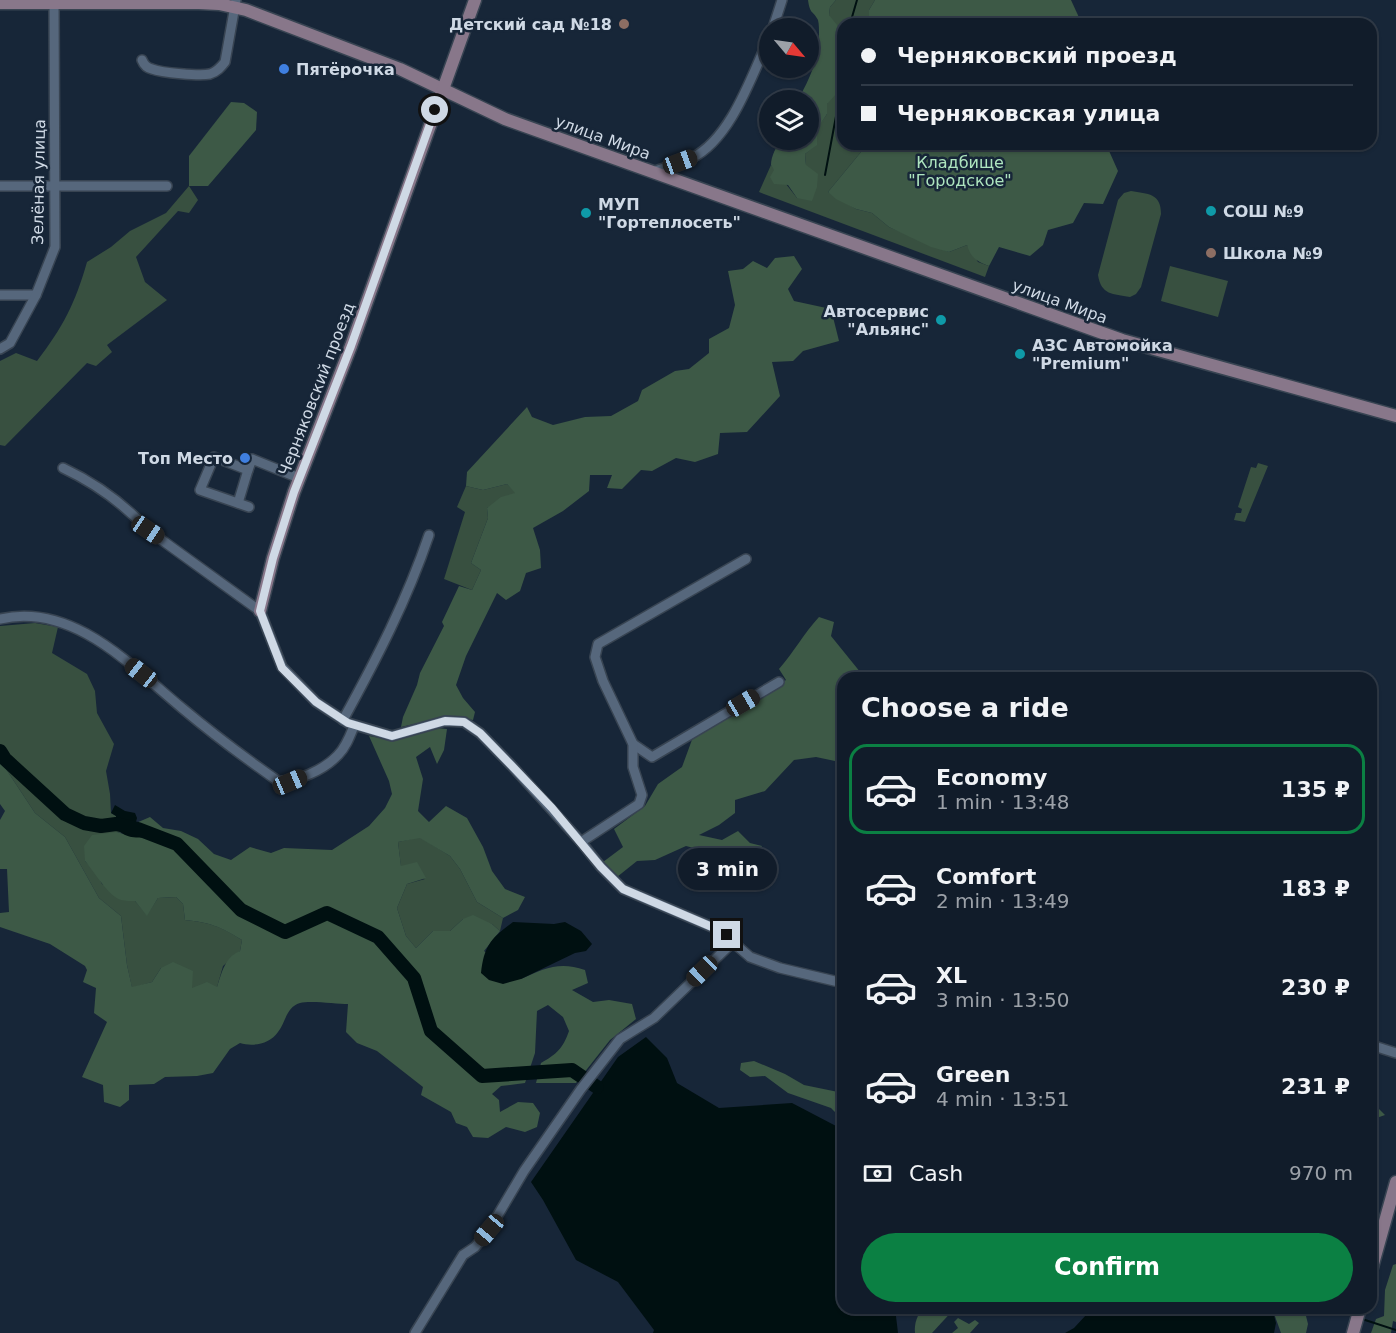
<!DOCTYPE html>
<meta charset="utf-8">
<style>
:root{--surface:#111c2a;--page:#1a2532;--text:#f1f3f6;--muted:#9ca1a8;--line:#303a47;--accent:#0b8043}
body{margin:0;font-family:"DejaVu Sans",sans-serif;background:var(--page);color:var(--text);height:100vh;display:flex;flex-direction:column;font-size:22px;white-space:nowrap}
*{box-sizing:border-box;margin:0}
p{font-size:20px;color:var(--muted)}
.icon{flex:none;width:33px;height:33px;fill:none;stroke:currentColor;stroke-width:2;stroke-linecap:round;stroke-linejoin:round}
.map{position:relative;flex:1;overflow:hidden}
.details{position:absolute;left:837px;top:672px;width:540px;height:642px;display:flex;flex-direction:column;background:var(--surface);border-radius:18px;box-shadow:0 2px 4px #0004,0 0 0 2px var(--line)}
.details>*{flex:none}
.guide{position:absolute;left:837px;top:18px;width:540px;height:132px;border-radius:18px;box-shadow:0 2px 4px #0004,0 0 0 2px var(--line);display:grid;align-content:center;height:132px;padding:0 24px;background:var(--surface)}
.needle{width:39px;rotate:119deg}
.controls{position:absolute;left:759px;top:18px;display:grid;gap:12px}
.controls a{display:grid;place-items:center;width:60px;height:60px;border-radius:50%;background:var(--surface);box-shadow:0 2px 4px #0004,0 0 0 2px var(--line);font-size:30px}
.end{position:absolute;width:27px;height:27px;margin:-14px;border:8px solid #cfd9e5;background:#111;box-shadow:0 0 0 3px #111}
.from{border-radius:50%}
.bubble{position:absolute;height:42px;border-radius:21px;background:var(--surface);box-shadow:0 2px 4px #0004,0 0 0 2px var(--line);font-size:20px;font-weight:700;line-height:42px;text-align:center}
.car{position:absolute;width:18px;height:36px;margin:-18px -9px;border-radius:8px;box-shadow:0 0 4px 2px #0007;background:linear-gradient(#222 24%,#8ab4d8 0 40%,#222 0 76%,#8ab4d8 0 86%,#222 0)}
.guide b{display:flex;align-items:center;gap:21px;height:57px;font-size:22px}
.guide b+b{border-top:2px solid var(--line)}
.guide i{width:15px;height:15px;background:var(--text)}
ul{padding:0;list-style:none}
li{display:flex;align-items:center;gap:18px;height:90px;margin:0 12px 9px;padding:0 12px;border:3px solid transparent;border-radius:18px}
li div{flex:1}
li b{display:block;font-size:22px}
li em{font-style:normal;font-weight:700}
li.selected{border-color:var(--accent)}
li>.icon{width:54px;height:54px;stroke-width:1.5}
h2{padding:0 24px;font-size:27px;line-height:72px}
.pay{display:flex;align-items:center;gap:15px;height:66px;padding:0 24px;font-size:22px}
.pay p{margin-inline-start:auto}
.cta{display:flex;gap:12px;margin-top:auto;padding:12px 24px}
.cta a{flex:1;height:69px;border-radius:36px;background:var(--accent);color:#fff;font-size:24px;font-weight:700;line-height:69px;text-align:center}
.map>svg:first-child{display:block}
.green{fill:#385040}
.forest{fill:#3d5946}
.water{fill:#001011}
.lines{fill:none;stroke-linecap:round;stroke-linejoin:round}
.stream{stroke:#001011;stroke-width:2}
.river{stroke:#001011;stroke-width:14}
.street-casing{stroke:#384452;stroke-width:12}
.secondary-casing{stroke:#384452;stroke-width:15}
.street{stroke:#56677c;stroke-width:9}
.secondary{stroke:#88778a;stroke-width:12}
.route{stroke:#cfd9e5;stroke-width:8}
.education-dot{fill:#8d6e63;stroke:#172638;stroke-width:2}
.shop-dot{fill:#3f7fe0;stroke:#172638;stroke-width:2}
.culture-dot{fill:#0f9aa8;stroke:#172638;stroke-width:2}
.labels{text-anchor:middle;stroke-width:5;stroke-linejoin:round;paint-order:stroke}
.poi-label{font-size:16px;font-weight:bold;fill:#cfd9e5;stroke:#172638;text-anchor:start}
.street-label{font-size:16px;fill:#cfd9e5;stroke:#172638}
.park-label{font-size:16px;fill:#aee5bf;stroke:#172638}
</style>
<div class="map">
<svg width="1396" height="1333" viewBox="0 0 1396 1333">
<rect width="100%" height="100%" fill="#172638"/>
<!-- green -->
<g class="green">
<polygon points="836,0 875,0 869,10 869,24 843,24 843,144 864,144 861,152 828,192 856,209 872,213 889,227 949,252 967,245 978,262 989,266 985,277 759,192 771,165 797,198 806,165 805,154 816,145 817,128 827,114 827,104 836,69 838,47 829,15 830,7"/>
<path d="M 189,186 L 198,200 L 189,213 L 178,211 L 136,257 L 145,282 L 167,300 L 107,345 L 112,352 L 96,366 L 87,363 L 5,446 L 0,445 L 0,361 L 16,353 L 37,361 C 63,327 75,304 87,262 L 111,247 L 130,231 L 166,213 Z"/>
<path d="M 1131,191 C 1148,194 1161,193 1161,214 L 1141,287 L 1136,294 L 1130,297 C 1113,294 1101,295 1098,275 L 1118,200 L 1124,193 Z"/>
<polygon points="1170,266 1228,281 1218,317 1161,301"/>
<polygon points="1258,463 1268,466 1245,522 1234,520 1236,513 1241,513 1242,509 1238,507 1251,467 1256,468"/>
<polygon points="507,484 516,493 487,508 488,518 471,563 481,570 472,590 444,579 465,512 457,507 466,486 483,490"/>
<path d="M 35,623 L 58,627 L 52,653 L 87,674 L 95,691 L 97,713 L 114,744 L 106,771 L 110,794 L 111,813 L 116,816 L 117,827 L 121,833 L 117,832 L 85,861 L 96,872 L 102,884 L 135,901 L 147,915 L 158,898 L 176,897 L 183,904 L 185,920 C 209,922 222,927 242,940 L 240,951 L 223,966 L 217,987 L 192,989 L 161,968 L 152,982 L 132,988 L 127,965 L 121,916 L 99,898 L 65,837 L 35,813 L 0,760 L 0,626 Z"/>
<polygon points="420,837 450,856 460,869 477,902 503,918 500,931 492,924 463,919 450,931 433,931 416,948 406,936 397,908 407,884 425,879 401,867 398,842"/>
</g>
<!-- forest -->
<g class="forest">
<path d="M 808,0 L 836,0 L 830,7 L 829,15 L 837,25 L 837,93 L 827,104 L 827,114 L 817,129 L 817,145 L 805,154 L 806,165 L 818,174 L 817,187 L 812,201 L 797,198 L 788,185 L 774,184 L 770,177 L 774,170 L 771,165 C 771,157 776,144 784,140 L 808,140 L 808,100 L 798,100 C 810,78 819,59 819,34 C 819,30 819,24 818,20 C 813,10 810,15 808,0 Z"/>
<polygon points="875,0 1071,0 1082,24 869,24 869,10"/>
<polygon points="231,102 244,103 257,112 256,130 208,186 189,186 189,156"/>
<path d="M 864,144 L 1106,144 L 1118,171 L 1103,204 L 1084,203 L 1073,223 L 1048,230 L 1043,245 L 1030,256 L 999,247 L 989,266 C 976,261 971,258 967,245 L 949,252 L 931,247 L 889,227 L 872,213 L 856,209 L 836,199 L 828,192 L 861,152 Z"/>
<polygon points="794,256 802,269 788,289 794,301 831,309 839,341 803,351 793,361 772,362 780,396 747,432 720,433 718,454 695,462 676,458 652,471 641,470 622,489 607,488 612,475 590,475 589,491 563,511 533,528 540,550 541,568 526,573 520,591 506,600 497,593 466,656 456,685 463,698 475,712 473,720 449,716 401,727 403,717 417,685 420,673 444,626 442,622 459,586 472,590 481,570 471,563 488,518 487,508 501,497 515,493 507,484 483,490 466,486 467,472 527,407 532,417 553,425 585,417 611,416 638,401 642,390 675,371 689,369 709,353 709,339 729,328 735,305 728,271 743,269 753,261 767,268 775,258"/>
<path d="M 819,617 L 834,622 L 831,636 L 865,678 L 843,678 L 843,760 L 835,761 L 816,757 L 794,760 L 765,791 L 735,800 L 735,813 L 719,825 L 699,835 L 722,840 L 738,831 L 750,843 L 762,846 L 755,859 L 736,859 L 686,846 L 655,860 L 637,861 L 617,877 L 603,862 L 623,847 L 614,829 L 645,806 L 658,784 L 682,767 L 693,737 L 786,680 L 779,669 C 794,652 804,633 819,617 Z"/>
<path d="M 437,728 L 447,729 L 444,750 L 437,764 L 430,747 L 416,757 L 423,779 L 418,811 L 429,822 L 446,806 L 467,818 L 483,847 L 492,871 L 505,889 L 525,897 L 518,910 L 503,918 L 477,902 L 460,869 L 450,856 L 420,838 L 398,842 L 401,866 L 417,862 L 426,878 L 407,884 L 397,908 L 406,936 L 416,948 L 433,931 L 450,931 L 463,919 L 473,915 L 492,924 L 500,931 L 484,951 L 521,979 C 544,968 560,961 585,970 L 588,983 L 572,990 L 593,1002 L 609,1000 L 632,1004 L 636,1019 L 610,1040 L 576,1083 L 536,1083 L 541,1063 C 557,1054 563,1048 569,1031 L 563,1017 L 548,1005 L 537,1011 L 535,1053 L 525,1083 L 501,1086 L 492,1094 L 499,1100 L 500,1112 L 518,1102 L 533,1103 L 540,1113 L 537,1127 L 525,1132 L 506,1127 L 488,1138 L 473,1137 L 467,1127 L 456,1123 L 451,1112 L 421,1095 L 423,1087 L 377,1051 L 357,1043 L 346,1032 L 348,1004 C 337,1004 310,1000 300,1003 C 286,1007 286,1022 278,1032 C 270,1044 253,1047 240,1043 L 230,1049 L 213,1073 L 197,1076 L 165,1077 L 154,1084 L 129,1085 L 129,1100 L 120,1107 L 104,1102 L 103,1085 L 82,1077 L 107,1022 L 94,1013 L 96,988 L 83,982 L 87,970 L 85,966 L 50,944 L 0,927 L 0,913 L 9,912 L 7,869 L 0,869 L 0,820 L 5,811 L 0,804 L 0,760 L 35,813 L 65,837 L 99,898 L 121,916 L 127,965 L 132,987 L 152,982 L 161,968 L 173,962 L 193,971 L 192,988 L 207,982 L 217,987 C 222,972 225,957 240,951 L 242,940 C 221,927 209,922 185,920 L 183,904 L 176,897 L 158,898 L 147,916 L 135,901 C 131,901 125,901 121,900 C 108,896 94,871 85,861 L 84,846 L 92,835 L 117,832 L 133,837 L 136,823 L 150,817 L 163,828 L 181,831 L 198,839 L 214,854 L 231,860 L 250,847 L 271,853 L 284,848 L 332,850 L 369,826 L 385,808 L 392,794 L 389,781 L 369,736 L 392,740 Z"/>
<polygon points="754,1061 785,1074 804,1085 843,1093 843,1120 831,1108 788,1093 765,1076 750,1077 740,1070 741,1063"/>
<polygon points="1371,1101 1385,1115 1371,1120"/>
<polygon points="1396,1264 1396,1322 1393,1321 1391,1333 1371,1333 1376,1319 1384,1316 1385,1290 1393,1265"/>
<path d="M 924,1308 L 955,1308 L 932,1333 L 915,1333 C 914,1324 917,1314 924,1308 Z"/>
<polygon points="1272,1308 1327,1308 1321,1313 1306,1316 1308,1324 1306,1333 1281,1333"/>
<polygon points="958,1318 969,1324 975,1320 979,1323 970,1333 952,1333 958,1328 954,1322"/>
</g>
<!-- water -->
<g class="water">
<path d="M 115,805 L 125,811 L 135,813 L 137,818 L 134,830 L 149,831 L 150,836 C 135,840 113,837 116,816 L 111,813 Z"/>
<path d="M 513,922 L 554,924 L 565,922 L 581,931 L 592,944 L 586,951 L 575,953 L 521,979 L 503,984 L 489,980 L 481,973 C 484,946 491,938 513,922 Z"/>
<polygon points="646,1037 667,1058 677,1083 719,1108 792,1103 836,1126 843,1138 843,1308 895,1308 898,1333 653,1333 654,1330 618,1282 576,1260 543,1200 531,1182 618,1057"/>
<polygon points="1086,1308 1272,1308 1276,1323 1274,1333 1065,1333 1074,1328 1087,1314"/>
</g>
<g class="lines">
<!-- stream -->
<g class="stream">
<polyline points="850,24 857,0"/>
<polyline points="825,175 843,79"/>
<polyline points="1325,1308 1353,1316"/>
<polyline points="1362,1319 1396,1330"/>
</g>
<!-- river -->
<polyline class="river" points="0,751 5,759 65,814 84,823 101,826 116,824 138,829 177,844 241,910 285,932 327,913 378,937 414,978 431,1031 482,1076 572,1070 597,1087"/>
<!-- street casing -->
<g class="street-casing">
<g id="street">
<polyline points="773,28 782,0"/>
<path d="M 142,60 C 144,65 147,68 152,69 C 162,73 200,76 210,74 C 217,72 221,67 225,62 L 236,0"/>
<path d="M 653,172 C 665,167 680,164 692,158 C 732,138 752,74 770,36"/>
<polyline points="0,186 167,186"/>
<polyline points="0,295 36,295"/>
<polyline points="0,349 10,343 36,295 55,247 54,0"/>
<path d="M 63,468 C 95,483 124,504 148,530 L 260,611 L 282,667 L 316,702 L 348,723 L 392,736 L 445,721 L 464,722 L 480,733 L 511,765 L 581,842 L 601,867 L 623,889 L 719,930 L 750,957 L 780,968 L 843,983"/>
<polyline points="238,503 248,470"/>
<polyline points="249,507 200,490 214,457 248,470 252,459 299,478"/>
<path d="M 0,619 C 73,602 131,666 182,708 C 213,734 245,758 278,781 C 297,782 324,770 338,755 C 346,747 350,736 354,726"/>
<path d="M 343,720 C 376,660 407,600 429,535"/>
<polyline points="633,744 652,757 779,682"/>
<polyline points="581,842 639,804 642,795 633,767 633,744 603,681 595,657 598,644 746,559"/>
<polyline points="1371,1045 1396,1053"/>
<polyline points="415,1333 463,1255 475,1247 489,1230 524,1171 581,1089 620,1039 654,1018 734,941"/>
</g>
</g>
<!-- secondary casing -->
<g class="secondary-casing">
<g id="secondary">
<polyline points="0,3 199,3 219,4 246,10 400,69 505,119 1122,340 1396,416"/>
<polyline points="260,611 273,558 294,492 351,346 475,0"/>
<polyline points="1371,1271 1396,1182"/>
<polyline points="1353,1333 1360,1308"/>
</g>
</g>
<!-- street -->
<use href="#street" class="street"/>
<!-- secondary -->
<use href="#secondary" class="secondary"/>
</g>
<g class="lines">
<!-- route -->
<polyline class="route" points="435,110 351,346 294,492 273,558 260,611 282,668 316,702 348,723 392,736 445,721 464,722 480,733 511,765 552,808 601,867 623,889 719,930 727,935"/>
</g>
<!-- markers -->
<g class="education-dot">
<circle cx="624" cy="24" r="6"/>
<circle cx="1211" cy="253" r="6"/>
</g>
<g class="shop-dot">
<circle cx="284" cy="69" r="6"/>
<circle cx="245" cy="458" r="6"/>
</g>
<g class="culture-dot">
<circle cx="1211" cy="211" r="6"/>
<circle cx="586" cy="213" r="6"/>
<circle cx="941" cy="320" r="6"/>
<circle cx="1020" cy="354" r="6"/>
</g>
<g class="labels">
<!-- poi labels -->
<g class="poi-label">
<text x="612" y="30" text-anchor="end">Детский сад №18</text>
<text x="296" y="75">Пятёрочка</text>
<text x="598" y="210">МУП<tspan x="598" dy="18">"Гортеплосеть"</tspan></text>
<text x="1223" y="217">СОШ №9</text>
<text x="1223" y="259">Школа №9</text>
<text x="929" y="317" text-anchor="end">Автосервис<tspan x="929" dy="18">"Альянс"</tspan></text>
<text x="1032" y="351">АЗС Автомойка<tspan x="1032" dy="18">"Premium"</tspan></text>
<text x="233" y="464" text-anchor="end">Топ Место</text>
</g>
<!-- street labels -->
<g class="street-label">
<text transform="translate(603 137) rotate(20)" y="6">улица Мира</text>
<text transform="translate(38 182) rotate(-89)" y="6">Зелёная улица</text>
<text transform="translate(1060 301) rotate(20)" y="6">улица Мира</text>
<text transform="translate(316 389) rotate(-69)" y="6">Черняковский проезд</text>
</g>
<!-- park labels -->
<g class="park-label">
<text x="960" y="168">Кладбище<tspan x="960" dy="18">"Городское"</tspan></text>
</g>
</g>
</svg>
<div class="controls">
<a><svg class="needle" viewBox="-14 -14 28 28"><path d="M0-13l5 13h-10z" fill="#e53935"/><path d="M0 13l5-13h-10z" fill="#9ca1a8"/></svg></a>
<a><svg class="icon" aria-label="layers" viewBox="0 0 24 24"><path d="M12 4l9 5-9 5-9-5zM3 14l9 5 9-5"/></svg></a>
</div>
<i class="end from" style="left:435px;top:110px"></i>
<i class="end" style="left:727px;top:935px"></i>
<div class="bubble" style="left:678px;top:848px;width:99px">3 min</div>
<i class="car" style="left:680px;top:162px;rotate:70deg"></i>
<i class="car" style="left:148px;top:530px;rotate:124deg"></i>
<i class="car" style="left:141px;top:673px;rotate:308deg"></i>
<i class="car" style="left:743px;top:703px;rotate:60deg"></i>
<i class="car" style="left:290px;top:782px;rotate:67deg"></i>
<i class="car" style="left:702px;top:971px;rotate:226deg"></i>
<i class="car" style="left:489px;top:1230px;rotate:220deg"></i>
<div class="guide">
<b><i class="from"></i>Черняковский проезд</b>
<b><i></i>Черняковская улица</b>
</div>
<section class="details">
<h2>Choose a ride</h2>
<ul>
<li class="selected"><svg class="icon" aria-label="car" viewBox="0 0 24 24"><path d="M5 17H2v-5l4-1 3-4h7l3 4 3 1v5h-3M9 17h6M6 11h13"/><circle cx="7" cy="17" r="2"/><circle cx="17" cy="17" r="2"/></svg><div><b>Economy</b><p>1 min · 13:48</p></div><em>135 ₽</em></li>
<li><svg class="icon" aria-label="car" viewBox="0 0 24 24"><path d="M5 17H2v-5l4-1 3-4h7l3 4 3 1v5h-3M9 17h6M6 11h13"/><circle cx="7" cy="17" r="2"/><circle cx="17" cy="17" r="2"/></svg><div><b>Comfort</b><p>2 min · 13:49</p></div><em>183 ₽</em></li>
<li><svg class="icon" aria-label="car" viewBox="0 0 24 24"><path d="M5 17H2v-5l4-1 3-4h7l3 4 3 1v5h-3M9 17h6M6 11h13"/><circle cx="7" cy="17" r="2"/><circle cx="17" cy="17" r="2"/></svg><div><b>XL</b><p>3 min · 13:50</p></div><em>230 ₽</em></li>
<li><svg class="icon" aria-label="car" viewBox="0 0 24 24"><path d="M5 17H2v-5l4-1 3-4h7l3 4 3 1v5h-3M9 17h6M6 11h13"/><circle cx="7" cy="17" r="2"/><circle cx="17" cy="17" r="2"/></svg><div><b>Green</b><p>4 min · 13:51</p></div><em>231 ₽</em></li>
</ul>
<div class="pay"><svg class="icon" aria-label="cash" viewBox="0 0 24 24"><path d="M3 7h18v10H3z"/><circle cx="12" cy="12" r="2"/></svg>Cash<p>970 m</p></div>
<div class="cta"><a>Confirm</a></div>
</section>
</div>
